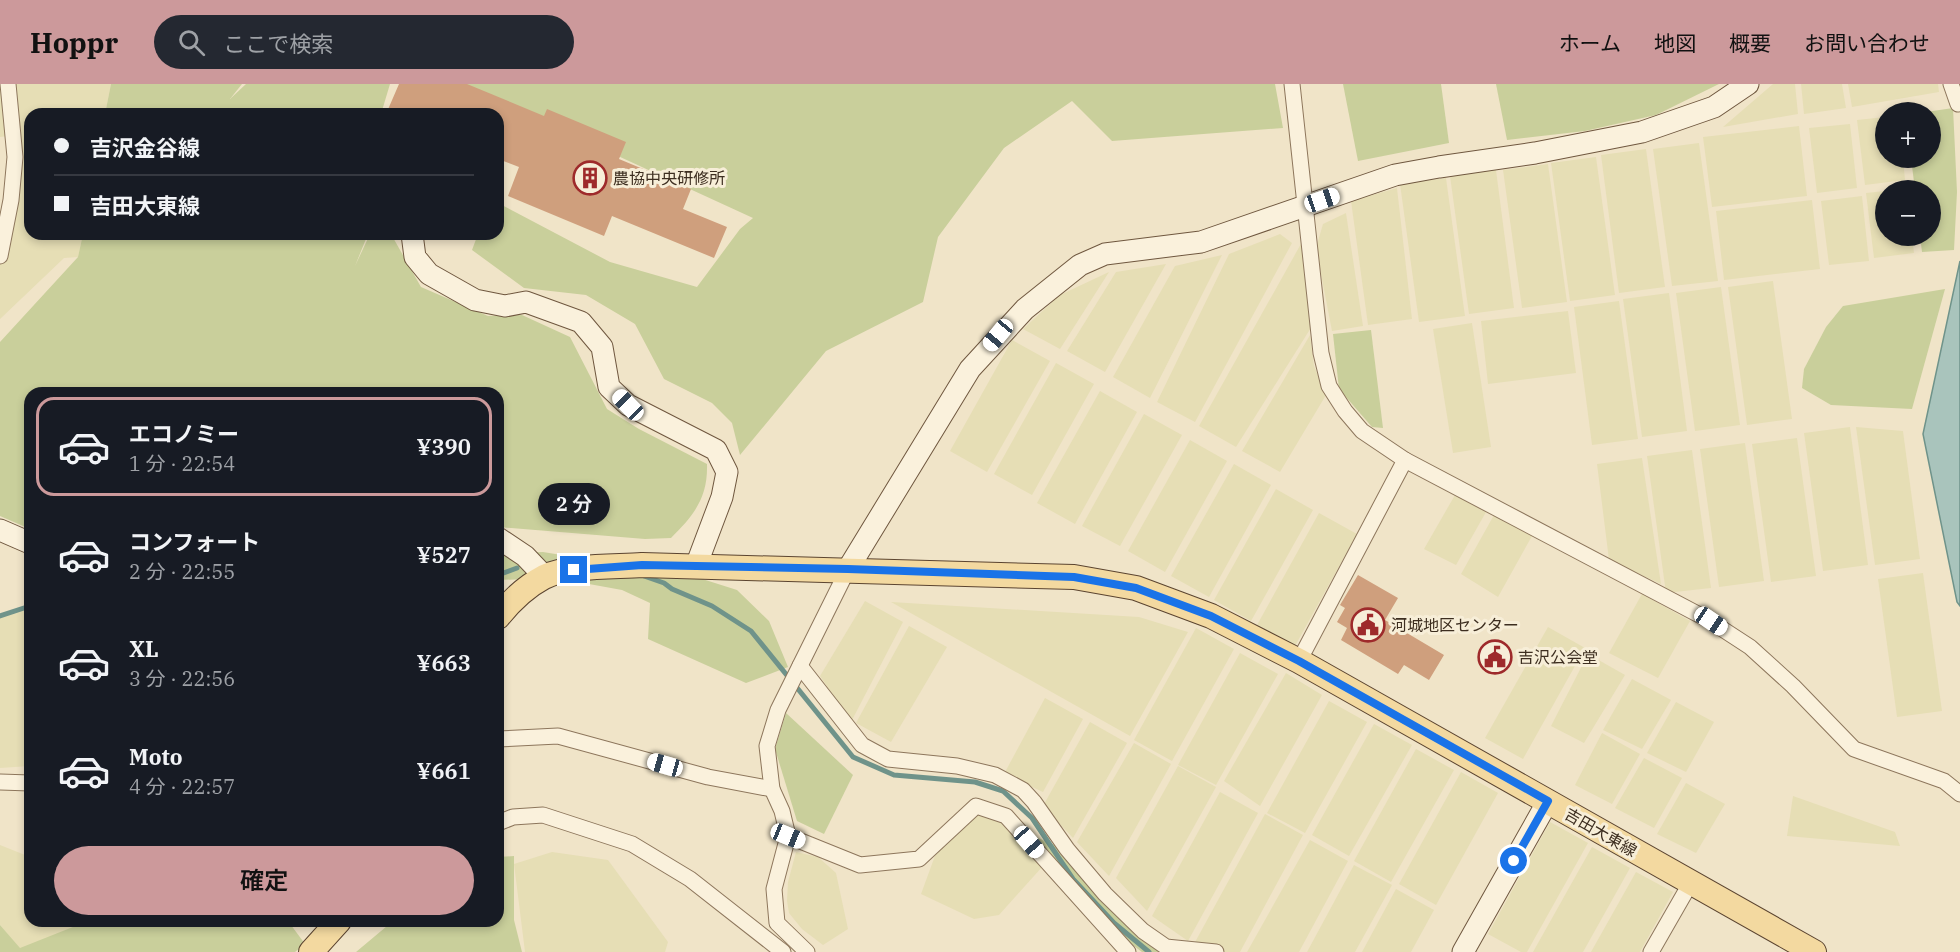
<!DOCTYPE html>
<html lang="ja">
<meta charset="utf-8">
<style>
:root{--surface:#171b24;--page:#242831;--text:#f1f3f6;--muted:#9ea1a6;--line:#363941;--accent:#cc999b}
body{margin:0;font-family:"IBM Plex Serif","Noto Sans JP",serif;background:var(--page);color:var(--text);height:100vh;display:flex;flex-direction:column;font-size:22px;white-space:nowrap}
*{box-sizing:border-box;margin:0}
p{font-size:20px;color:var(--muted)}
.icon{flex:none;width:33px;height:33px;fill:none;stroke:currentColor;stroke-width:2;stroke-linecap:round;stroke-linejoin:round}
.map{position:relative;flex:1;overflow:hidden}
.details{position:absolute;left:24px;top:303px;width:480px;height:540px;display:flex;flex-direction:column;background:var(--surface);border-radius:18px;box-shadow:0 3px 9px #0003}
.details>*{flex:none}
.guide{position:absolute;left:24px;top:24px;width:480px;height:132px;border-radius:18px;box-shadow:0 3px 9px #0003;display:grid;align-content:center;height:132px;padding:0 30px;background:var(--surface)}
.tools{position:absolute;left:1875px;top:18px;display:grid;gap:12px}
.tools a{display:grid;place-items:center;width:66px;height:66px;border-radius:50%;background:var(--surface);box-shadow:0 3px 9px #0003;font-size:30px}
.end{position:absolute;width:27px;height:27px;margin:-14px;border:8px solid #1a73e8;background:#fff;box-shadow:0 0 0 3px #fff}
.from{border-radius:50%}
.bubble{position:absolute;height:42px;border-radius:21px;background:var(--surface);box-shadow:0 3px 9px #0003;font-size:20px;font-weight:600;line-height:42px;text-align:center}
.car{position:absolute;width:18px;height:36px;margin:-18px -9px;border-radius:8px;box-shadow:0 0 4px 2px #0007;background:linear-gradient(#fff 24%,#345 0 40%,#fff 0 76%,#345 0 86%,#fff 0)}
.guide b{display:flex;align-items:center;gap:21px;height:57px;font-size:22px}
.guide b+b{border-top:2px solid var(--line)}
.guide i{width:15px;height:15px;background:var(--text)}
ul{padding:10px 0 0;list-style:none}
li{display:flex;align-items:center;gap:18px;height:99px;margin:0 12px 9px;padding:0 18px;border:3px solid transparent;border-radius:18px}
li div{flex:1}
li b{display:block;font-size:22px}
li em{font-style:normal;font-weight:600}
li.current{border-color:var(--accent)}
li>.icon{width:54px;height:54px;stroke-width:1.5}
.button{display:flex;gap:12px;margin-top:auto;padding:12px 30px}
.button a{flex:1;height:69px;border-radius:36px;background:var(--accent);color:#111;font-size:24px;font-weight:600;line-height:69px;text-align:center}
header{display:flex;align-items:center;gap:36px;box-sizing:border-box;height:84px;padding:0 30px;background:var(--accent);color:#111}
header strong{font-size:28px}
nav{display:flex;gap:33px;margin-inline-start:auto;font-size:21px}
.search{width:420px;height:54px;background:var(--page);display:flex;align-items:center;gap:15px;box-sizing:border-box;padding:0 21px;border-radius:33px;color:var(--muted);font-size:22px}
.map>svg:first-child{display:block}
.farmland{fill:#e6deb5}
.green{fill:#c9cf9b}
.water{fill:#a9c4bc;stroke:#6f938a;stroke-width:1.5}
.lines{fill:none;stroke-linecap:round;stroke-linejoin:round}
.stream{stroke:#6f938a;stroke-width:5}
.building{fill:#cf9f7d}
.street-casing{stroke:#8d765c;stroke-width:17}
.secondary-casing{stroke:#6f573f;stroke-width:23}
.primary-casing{stroke:#5b4430;stroke-width:26}
.street{stroke:#faf1dc;stroke-width:15}
.secondary{stroke:#faf1dc;stroke-width:21}
.primary{stroke:#f3d9a0;stroke-width:24}
.route{stroke:#1a73e8;stroke-width:8}
.labels{text-anchor:middle;stroke-width:6;stroke-linejoin:round;paint-order:stroke}
.poi-label{font-size:16px;fill:#3d2e20;stroke:#f7eed8;text-anchor:start}
.street-label{font-size:16px;fill:#3d2e20;stroke:#f7eed8}
</style>
<header>
<strong>Hoppr</strong>
<div class="search"><svg class="icon" aria-label="search" viewBox="0 0 24 24"><circle cx="10" cy="10" r="6"/><path d="M15 15l6 6"/></svg>ここで検索</div>
<nav><a>ホーム</a><a>地図</a><a>概要</a><a>お問い合わせ</a></nav>
</header>
<div class="map">
<svg width="1960" height="868" viewBox="0 0 1960 868">
<rect width="100%" height="100%" fill="#f0e4c8"/>
<!-- farmland -->
<g class="farmland">
<polygon points="0,0 111,0 105,30 30,30 30,150 83,150 78,173 64,174 0,235 0,141 13,100 9,52 0,53"/>
<polygon points="1773,0 1795,0 1798,30 1723,43"/>
<polygon points="1801,0 1842,0 1846,24 1804,30"/>
<polygon points="1848,0 1938,0 1939,8 1852,23"/>
<polygon points="1885,33 1886,74 1903,74 1905,96 1865,101 1857,36"/>
<polygon points="1850,40 1857,104 1817,109 1809,44"/>
<polygon points="1799,42 1807,112 1712,123 1703,53"/>
<polygon points="1699,59 1718,197 1672,202 1653,65"/>
<polygon points="1646,65 1665,203 1619,209 1601,71"/>
<polygon points="1596,73 1615,211 1570,217 1551,79"/>
<polygon points="1548,80 1567,218 1522,224 1503,86"/>
<polygon points="1496,86 1514,224 1469,230 1450,92"/>
<polygon points="1446,94 1465,232 1419,238 1400,100"/>
<polygon points="1397,104 1412,235 1368,241 1351,117"/>
<polygon points="1885,107 1886,152 1912,152 1914,169 1874,174 1866,109"/>
<polygon points="1862,112 1869,177 1829,181 1821,117"/>
<polygon points="1812,116 1820,185 1724,196 1716,127"/>
<polygon points="1346,129 1363,242 1332,247 1316,164 1323,140"/>
<polygon points="1280,150 1292,159 1195,338 1157,318 1229,170"/>
<polygon points="1302,158 1314,239 1236,363 1199,342"/>
<polygon points="1222,171 1150,314 1113,293 1175,182"/>
<polygon points="1166,180 1105,288 1067,267 1116,188"/>
<polygon points="1109,188 1060,265 1023,245 1060,211"/>
<polygon points="1773,197 1792,335 1747,341 1728,203"/>
<polygon points="1721,203 1740,341 1695,347 1676,209"/>
<polygon points="1669,209 1687,347 1642,353 1623,215"/>
<polygon points="1619,217 1638,355 1592,361 1574,223"/>
<polygon points="1568,227 1576,289 1488,300 1481,237"/>
<polygon points="1472,239 1491,363 1453,369 1433,245"/>
<polygon points="1310,251 1314,282 1326,311 1280,388 1242,367"/>
<polygon points="1012,256 1050,277 987,388 950,367"/>
<polygon points="1056,279 1094,300 1032,411 994,390"/>
<polygon points="1100,307 1137,328 1075,440 1037,419"/>
<polygon points="1144,330 1182,351 1120,462 1082,442"/>
<polygon points="1850,343 1868,481 1823,487 1804,349"/>
<polygon points="1856,343 1903,347 1920,475 1875,481"/>
<polygon points="1797,354 1816,492 1771,498 1752,360"/>
<polygon points="1190,356 1227,377 1165,488 1128,467"/>
<polygon points="1745,359 1764,497 1719,503 1700,365"/>
<polygon points="1692,366 1711,504 1666,509 1647,372"/>
<polygon points="1642,374 1661,500 1609,476 1597,380"/>
<polygon points="1234,380 1271,401 1209,513 1171,492"/>
<polygon points="1276,405 1313,426 1251,537 1214,516"/>
<polygon points="1455,411 1486,428 1456,481 1424,465"/>
<polygon points="1319,429 1357,450 1295,562 1257,541"/>
<polygon points="1494,431 1532,452 1498,513 1461,490"/>
<polygon points="1923,489 1942,627 1897,633 1878,495"/>
<polygon points="1642,510 1690,537 1658,594 1609,569"/>
<polygon points="865,517 903,538 851,638 820,592"/>
<polygon points="891,518 1139,533 1188,548 1130,652"/>
<polygon points="30,522 30,682 0,684 0,531"/>
<polygon points="909,542 947,563 891,658 856,639"/>
<polygon points="1548,543 1585,564 1523,675 1485,654"/>
<polygon points="1196,544 1234,565 1172,677 1134,656"/>
<polygon points="1240,569 1278,590 1216,701 1178,681"/>
<polygon points="1588,570 1625,591 1584,659 1551,642"/>
<polygon points="1286,589 1322,611 1260,722 1224,697"/>
<polygon points="1632,595 1671,616 1642,665 1603,646"/>
<polygon points="1045,614 1083,635 1043,708 1004,690"/>
<polygon points="1329,617 1367,638 1305,749 1267,729"/>
<polygon points="1676,618 1714,638 1686,688 1647,669"/>
<polygon points="1090,638 1127,659 1073,754 1043,722"/>
<polygon points="1374,640 1412,661 1349,772 1312,751"/>
<polygon points="1602,649 1640,670 1612,720 1575,701"/>
<polygon points="1134,659 1171,680 1109,792 1077,758"/>
<polygon points="1416,665 1454,686 1391,798 1354,777"/>
<polygon points="1644,674 1682,694 1654,744 1615,724"/>
<polygon points="1178,682 1216,703 1147,827 1116,794"/>
<polygon points="1461,688 1498,709 1436,821 1399,800"/>
<polygon points="1686,699 1725,720 1696,769 1657,750"/>
<polygon points="1220,708 1258,729 1188,857 1152,832"/>
<polygon points="1793,712 1895,748 1900,762 1787,752"/>
<polygon points="978,729 1003,735 1043,782 999,831 974,835 921,810 936,769 969,735"/>
<polygon points="1265,730 1303,751 1240,868 1208,868 1194,860"/>
<polygon points="1550,738 1588,759 1527,868 1521,868 1488,850"/>
<polygon points="1310,756 1348,777 1299,868 1247,868"/>
<polygon points="0,761 30,773 30,837 90,837 20,865 0,841"/>
<polygon points="1592,763 1630,784 1583,868 1533,868"/>
<polygon points="552,768 608,776 668,858 665,868 525,868 514,780"/>
<polygon points="796,768 818,773 836,789 848,845 823,861 802,845 789,829 787,817 788,798"/>
<polygon points="1354,781 1392,801 1355,868 1307,868"/>
<polygon points="1636,788 1673,808 1640,868 1591,868"/>
<polygon points="1396,805 1434,826 1411,868 1362,868"/>
</g>
<!-- green -->
<g class="green">
<polygon points="111,0 242,0 230,15 246,0 390,0 381,30 105,30"/>
<polygon points="461,0 1275,0 1283,44 1112,57 1072,17 1004,64 938,153 923,218 826,267 740,371 732,339 712,319 664,295 635,240 586,211 524,204 472,166 478,150 498,150 498,119 610,178 697,203 740,145 753,134"/>
<polygon points="1343,0 1441,0 1449,59 1358,77"/>
<polygon points="1496,0 1719,0 1656,31 1585,47 1507,56"/>
<polygon points="1953,24 1957,108 1954,166 1922,168 1920,152 1930,152 1930,106 1915,106 1911,74 1930,74 1930,28 1926,28"/>
<path d="M 83,150 L 368,150 L 355,182 L 370,150 L 391,150 L 421,203 L 488,232 L 522,231 L 570,253 L 607,325 L 639,345 L 707,380 C 708,414 694,431 671,454 L 645,455 L 498,443 L 498,309 L 30,309 L 30,445 L 0,432 L 0,258 L 78,173 Z"/>
<polygon points="1945,205 1912,325 1831,321 1802,304 1804,285 1826,243 1843,222"/>
<polygon points="1371,246 1383,344 1372,343 1339,305 1333,250"/>
<polygon points="543,468 696,493 737,506 769,537 788,583 746,599 648,555 650,519 622,506 556,494 498,496 498,470"/>
<polygon points="786,629 853,691 824,750 797,737 775,665"/>
<polygon points="1036,753 1057,762 1165,868 1142,868 1130,859 1068,802"/>
<polygon points="514,772 514,836 522,868 356,868 393,837 498,837 498,773"/>
<polygon points="88,837 288,837 305,860 295,868 0,868 0,841 20,864"/>
</g>
<!-- water -->
<polygon class="water" points="1960,177 1960,522 1957,518 1923,350"/>
<g class="lines">
<!-- stream -->
<g class="stream">
<polyline points="498,491 517,484"/>
<polyline points="644,492 664,499 672,505 712,522 751,547 853,673 894,691 975,698 1003,707 1032,734 1073,795 1114,839 1149,868"/>
<polyline points="0,532 30,522"/>
</g>
</g>
<!-- building -->
<g class="building">
<polygon points="399,0 467,0 544,32 547,25 626,58 619,75 691,105 683,125 727,143 714,174 612,132 604,152 508,112 519,83 498,75 498,30 386,30"/>
<polygon points="1358,491 1398,514 1385,536 1444,571 1429,596 1404,581 1398,590 1341,556 1347,544 1337,538 1345,524 1340,521"/>
</g>
<g class="lines">
<!-- street casing -->
<g class="street-casing">
<g id="street">
<polyline points="1292,0 1321,269 1329,302 1345,327 1362,347 1405,376 1707,535 1750,563 1793,602 1854,665 1944,697 1960,710"/>
<polyline points="1951,0 1958,20"/>
<polyline points="0,172 11,116 15,73 8,0"/>
<polyline points="1299,577 1405,376"/>
<polyline points="800,582 862,661 888,675 957,682 995,691 1023,706 1034,718 1067,765 1105,810 1143,847 1166,863 1216,868"/>
<polyline points="498,655 558,652 708,693 772,705"/>
<polyline points="0,698 30,699"/>
<polyline points="498,739 513,733 543,731 632,760 690,795 783,868"/>
<polyline points="788,752 860,781 919,775 976,722 1006,732 1128,868"/>
<polyline points="807,868 777,839 774,805 788,752 782,727 772,705 767,662 778,626 848,485"/>
<polyline points="1651,868 1690,800"/>
</g>
</g>
<!-- secondary casing -->
<g class="secondary-casing">
<g id="secondary">
<polyline points="412,150 415,173 429,190 475,216 505,222 526,218 581,238 602,263 609,303 628,321 716,366 727,388 722,413 696,482"/>
<polyline points="0,446 30,459"/>
<polyline points="498,454 525,472 545,493"/>
<polyline points="848,485 970,285 1025,225 1080,181 1105,170 1201,158 1395,91 1439,83 1535,69 1642,48 1714,23 1748,0"/>
<polyline points="1463,868 1548,717"/>
</g>
</g>
<!-- primary casing -->
<g class="primary-casing">
<g id="primary">
<path d="M 498,533 C 510,518 527,502 544,493 C 568,481 616,483 642,481 L 1074,493 L 1136,504 L 1211,532 L 1299,577 L 1814,868"/>
<polyline points="311,868 339,837"/>
</g>
</g>
<!-- street -->
<use href="#street" class="street"/>
<!-- secondary -->
<use href="#secondary" class="secondary"/>
<!-- primary -->
<use href="#primary" class="primary"/>
</g>
<g class="lines">
<!-- route -->
<polyline class="route" points="574,486 642,481 848,485 1074,493 1136,504 1211,532 1299,577 1548,717 1514,777"/>
</g>
<!-- icons -->
<defs>
<g id="building-ring" transform="scale(1.725)"><circle r="9.5" fill="#f7eed8" stroke="#9e2a2b" stroke-width="1.5"/><path d="M-4-6H4V6H1V3H-1V6H-4ZM-2.5-4.3h1.7v1.8h-1.7ZM.8-4.3h1.7v1.8H.8ZM-2.5-1h1.7V.8h-1.7ZM.8-1h1.7V.8H.8Z" fill="#9e2a2b"/></g>
<g id="civic-ring" transform="scale(1.725)"><circle r="9.5" fill="#f7eed8" stroke="#9e2a2b" stroke-width="1.5"/><path d="M-.6-6.5H3V-4.5H.6V-3L4-1V1h2V6H-6V1h2V-1L-.6-3ZM-1.2 2.5V6h2.4V2.5Z" fill="#9e2a2b"/></g>
</defs>
<g fill-rule="evenodd">
<use href="#building-ring" x="590" y="94"/>
<use href="#civic-ring" x="1368" y="541"/>
<use href="#civic-ring" x="1495" y="573"/>
</g>
<g class="labels">
<!-- poi labels -->
<g class="poi-label">
<text x="613" y="100">農協中央研修所</text>
<text x="1391" y="547">河城地区センター</text>
<text x="1518" y="579">吉沢公会堂</text>
</g>
<!-- street labels -->
<g class="street-label">
<text transform="translate(1601 748) rotate(30)" y="6">吉田大東線</text>
</g>
</g>
</svg>
<div class="tools">
<a>+</a>
<a>−</a>
</div>
<i class="end from" style="left:1514px;top:777px"></i>
<i class="end" style="left:574px;top:486px"></i>
<div class="bubble" style="left:538px;top:399px;width:72px">2 分</div>
<i class="car" style="left:1322px;top:116px;rotate:71deg"></i>
<i class="car" style="left:998px;top:251px;rotate:220deg"></i>
<i class="car" style="left:628px;top:321px;rotate:315deg"></i>
<i class="car" style="left:1711px;top:537px;rotate:124deg"></i>
<i class="car" style="left:665px;top:681px;rotate:286deg"></i>
<i class="car" style="left:788px;top:752px;rotate:112deg"></i>
<i class="car" style="left:1029px;top:758px;rotate:139deg"></i>
<div class="guide">
<b><i class="from"></i>吉沢金谷線</b>
<b><i></i>吉田大東線</b>
</div>
<section class="details">
<ul>
<li class="current"><svg class="icon" aria-label="car" viewBox="0 0 24 24"><path d="M5 17H2v-5l4-1 3-4h7l3 4 3 1v5h-3M9 17h6M6 11h13"/><circle cx="7" cy="17" r="2"/><circle cx="17" cy="17" r="2"/></svg><div><b>エコノミー</b><p>1 分 · 22:54</p></div><em>¥390</em></li>
<li><svg class="icon" aria-label="car" viewBox="0 0 24 24"><path d="M5 17H2v-5l4-1 3-4h7l3 4 3 1v5h-3M9 17h6M6 11h13"/><circle cx="7" cy="17" r="2"/><circle cx="17" cy="17" r="2"/></svg><div><b>コンフォート</b><p>2 分 · 22:55</p></div><em>¥527</em></li>
<li><svg class="icon" aria-label="car" viewBox="0 0 24 24"><path d="M5 17H2v-5l4-1 3-4h7l3 4 3 1v5h-3M9 17h6M6 11h13"/><circle cx="7" cy="17" r="2"/><circle cx="17" cy="17" r="2"/></svg><div><b>XL</b><p>3 分 · 22:56</p></div><em>¥663</em></li>
<li><svg class="icon" aria-label="car" viewBox="0 0 24 24"><path d="M5 17H2v-5l4-1 3-4h7l3 4 3 1v5h-3M9 17h6M6 11h13"/><circle cx="7" cy="17" r="2"/><circle cx="17" cy="17" r="2"/></svg><div><b>Moto</b><p>4 分 · 22:57</p></div><em>¥661</em></li>
</ul>
<div class="button"><a>確定</a></div>
</section>
</div>
